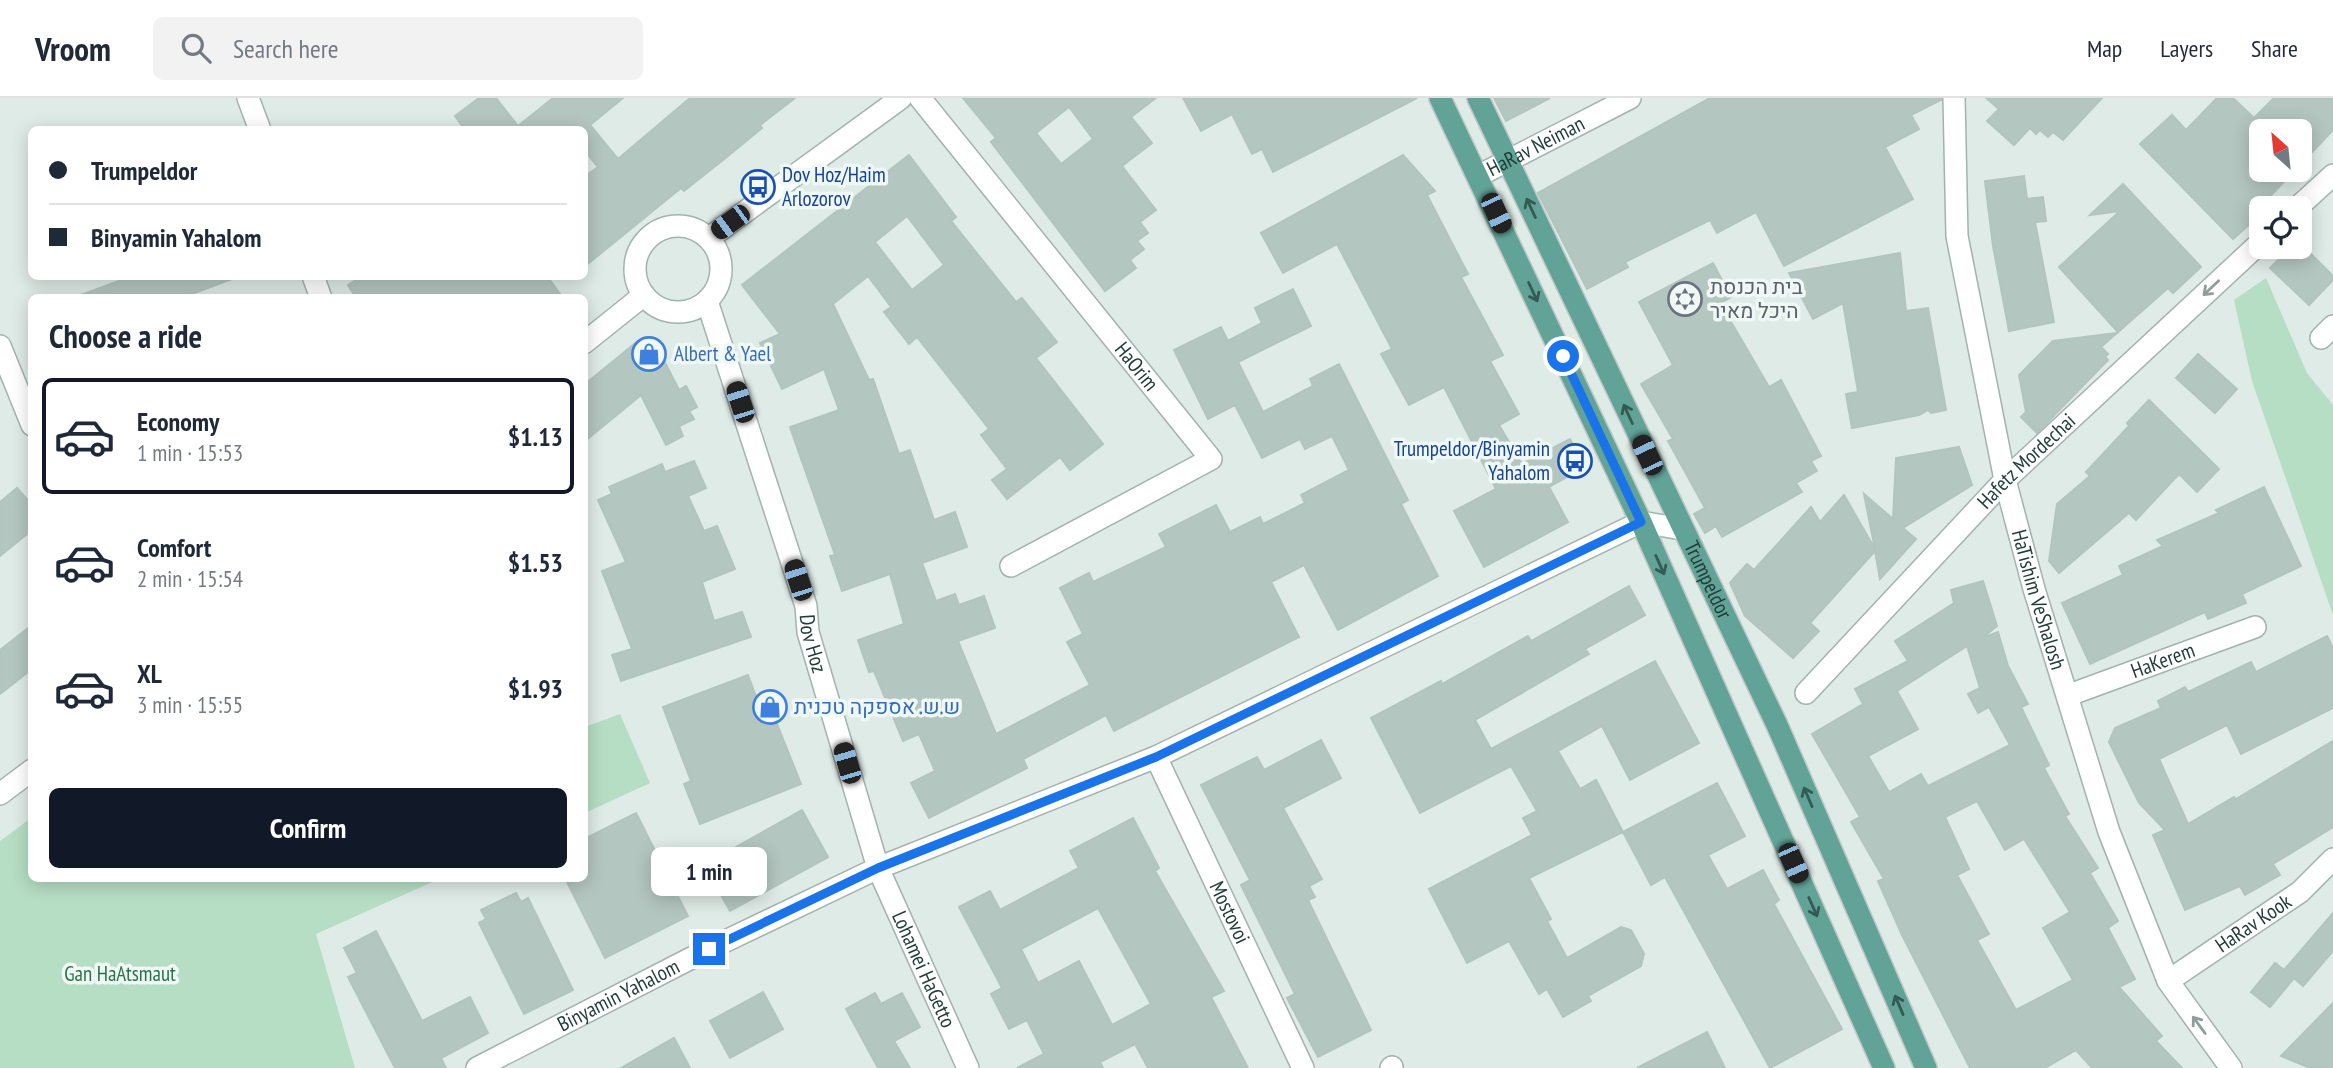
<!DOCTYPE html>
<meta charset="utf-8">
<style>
:root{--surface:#fff;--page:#f2f2f3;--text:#1f2937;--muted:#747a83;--line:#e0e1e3;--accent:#111827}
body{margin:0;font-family:"PT Sans Narrow",Heebo,sans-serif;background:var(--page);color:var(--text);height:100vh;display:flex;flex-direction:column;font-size:26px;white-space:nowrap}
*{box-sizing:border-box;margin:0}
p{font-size:23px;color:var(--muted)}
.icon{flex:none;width:38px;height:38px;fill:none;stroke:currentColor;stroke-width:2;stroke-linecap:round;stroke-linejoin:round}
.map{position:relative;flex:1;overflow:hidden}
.details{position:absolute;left:28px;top:196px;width:560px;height:588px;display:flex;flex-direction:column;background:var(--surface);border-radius:10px;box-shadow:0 4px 18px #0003}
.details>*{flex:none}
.hud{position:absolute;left:28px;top:28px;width:560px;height:154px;border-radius:10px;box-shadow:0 4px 18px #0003;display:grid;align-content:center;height:154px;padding:0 21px;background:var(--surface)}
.needle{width:46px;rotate:333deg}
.fabs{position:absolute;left:2249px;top:21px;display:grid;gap:14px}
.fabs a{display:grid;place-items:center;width:63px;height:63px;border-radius:10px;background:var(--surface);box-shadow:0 4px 18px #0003;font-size:35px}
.end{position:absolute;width:32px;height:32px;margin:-16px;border:9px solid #1a73e8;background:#fff;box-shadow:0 0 0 4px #fff}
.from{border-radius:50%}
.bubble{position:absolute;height:49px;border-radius:10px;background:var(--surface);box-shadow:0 4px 18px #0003;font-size:23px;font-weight:700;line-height:49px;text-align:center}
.car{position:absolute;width:21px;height:42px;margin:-21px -10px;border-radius:9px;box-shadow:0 0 5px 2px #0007;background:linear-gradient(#222 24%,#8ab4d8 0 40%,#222 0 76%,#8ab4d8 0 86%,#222 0)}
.hud b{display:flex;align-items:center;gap:24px;height:66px;font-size:26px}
.hud b+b{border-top:2px solid var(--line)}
.hud i{width:18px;height:18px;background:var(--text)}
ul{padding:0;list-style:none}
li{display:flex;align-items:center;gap:21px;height:116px;margin:0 14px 10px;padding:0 7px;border:4px solid transparent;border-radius:10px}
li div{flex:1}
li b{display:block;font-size:26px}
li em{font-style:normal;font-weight:700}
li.selected{border-color:var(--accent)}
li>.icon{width:63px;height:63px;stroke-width:1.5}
h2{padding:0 21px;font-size:32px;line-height:84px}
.cta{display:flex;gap:14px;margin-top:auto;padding:14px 21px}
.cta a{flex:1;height:80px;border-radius:10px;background:var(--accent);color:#fff;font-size:28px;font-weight:700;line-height:80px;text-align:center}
header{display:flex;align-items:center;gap:42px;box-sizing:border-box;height:98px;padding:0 35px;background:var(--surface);border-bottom:2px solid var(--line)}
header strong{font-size:33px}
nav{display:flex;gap:38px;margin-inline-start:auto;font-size:24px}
.search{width:490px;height:63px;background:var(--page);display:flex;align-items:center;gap:18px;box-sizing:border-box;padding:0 24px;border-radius:10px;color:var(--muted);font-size:26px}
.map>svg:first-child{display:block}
.green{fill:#b6dec4}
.building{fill:#b4c6c0;stroke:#b1c5be;stroke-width:2;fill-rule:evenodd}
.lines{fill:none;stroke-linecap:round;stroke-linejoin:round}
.minor-casing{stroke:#a2b3ae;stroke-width:24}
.major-casing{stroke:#c0c8c7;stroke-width:24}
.minor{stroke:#fff;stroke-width:21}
.major{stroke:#61a397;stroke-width:21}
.oneway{stroke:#335b53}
.oneway2{stroke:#8f9e9a}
.route{stroke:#1a73e8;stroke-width:9}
.labels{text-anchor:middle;stroke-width:7;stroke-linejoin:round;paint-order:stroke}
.street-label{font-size:21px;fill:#1f3c36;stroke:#eff8f4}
.transit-label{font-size:21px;fill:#164399;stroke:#eff8f4;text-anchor:start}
.worship-label{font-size:21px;fill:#5b616d;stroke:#eff8f4;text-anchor:start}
.shop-label{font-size:21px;fill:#366cbe;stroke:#eff8f4;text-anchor:start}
.park-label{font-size:21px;fill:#27744b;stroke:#eff8f4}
</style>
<header>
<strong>Vroom</strong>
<div class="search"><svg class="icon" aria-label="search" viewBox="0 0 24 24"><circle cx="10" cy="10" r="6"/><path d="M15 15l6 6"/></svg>Search here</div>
<nav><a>Map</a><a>Layers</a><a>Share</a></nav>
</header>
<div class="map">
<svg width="2333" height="970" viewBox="0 0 2333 970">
<rect width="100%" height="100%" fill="#dfebe6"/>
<!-- green -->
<g class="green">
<polygon points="2266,180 2307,275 2333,307 2333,517 2252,283 2234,202"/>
<polygon points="620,616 650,685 585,715 585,629"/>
<polygon points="31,720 32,780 439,781 316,836 355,970 0,970 0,743"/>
</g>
<!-- building -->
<g class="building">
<polygon points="479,0 496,0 518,28 553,0 623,0 590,27 618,61 690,0 795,0 760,27 762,30 728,58 684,93 681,90 584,169 584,79 598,69 584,52 584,32 465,32 455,18"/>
<path d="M 963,0 L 1156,0 L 1131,19 L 1152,45 L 1122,68 L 1156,112 L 1140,124 L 1148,135 L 1137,143 L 1144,151 L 1130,162 L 1136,170 L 1105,193 L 991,44 L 996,40 ZM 1069,9 L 1093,41 L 1061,66 L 1036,35 Z"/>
<polygon points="1183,0 1417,0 1273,74 1262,51 1252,56 1232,16 1201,33"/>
<polygon points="1494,0 1550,0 1506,23"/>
<polygon points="1710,0 1941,0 1941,2 1911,17 1919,31 1885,49 1913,101 1784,168 1756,114 1717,135 1710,122 1625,164 1628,169 1587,191 1538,95"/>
<polygon points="1986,0 2102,0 2063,42 2053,34 2048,39 2040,32 2036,36 2030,30 2014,47 1987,23 1999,11"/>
<polygon points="2217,0 2233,0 2254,20 2274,0 2333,0 2333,32 2300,67 2300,33 2261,33 2261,72 2295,72 2261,108 2261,116 2233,141 2140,46 2172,17 2186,32"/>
<path d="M 909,57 L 956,119 L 951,123 L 1016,204 L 1022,200 L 1057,244 L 1036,260 L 1103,346 L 1070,372 L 1060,359 L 1007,401 L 992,382 L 1007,371 L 981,337 L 989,331 L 917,239 L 909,246 L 884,214 L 891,209 L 868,178 L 833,206 L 869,282 L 873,281 L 899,356 L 910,352 L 934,422 L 955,414 L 967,449 L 922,465 L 936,503 L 955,496 L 959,507 L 984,498 L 995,530 L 958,543 L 996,636 L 1090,587 L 1067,544 L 1083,536 L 1060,490 L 1089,475 L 1093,484 L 1166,449 L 1159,436 L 1216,407 L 1230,434 L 1260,419 L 1263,426 L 1305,405 L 1301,397 L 1349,372 L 1332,338 L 1305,351 L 1300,341 L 1262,360 L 1235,307 L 1208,321 L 1174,252 L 1221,229 L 1228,243 L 1262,225 L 1255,210 L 1293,191 L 1311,228 L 1238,264 L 1263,314 L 1313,288 L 1310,281 L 1339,266 L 1408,402 L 1401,406 L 1438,478 L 1338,532 L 1304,467 L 1271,484 L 1299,539 L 1114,633 L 1106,617 L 1023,661 L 1027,670 L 929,720 L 911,685 L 935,673 L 919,636 L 903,643 L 874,573 L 869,574 L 858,542 L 904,526 L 890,476 L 842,493 L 830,458 L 835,457 L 790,329 L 839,312 L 824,271 L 782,291 L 760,245 L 780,236 L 742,187 ZM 907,118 L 944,167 L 912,192 L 875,144 Z"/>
<polygon points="1403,57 1435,93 1427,97 1468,176 1461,179 1503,257 1490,263 1519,316 1499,327 1522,366 1570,341 1585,369 1549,389 1568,424 1484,469 1454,413 1496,391 1444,289 1409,307 1381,256 1392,251 1337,146 1283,175 1261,135"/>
<polygon points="2024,78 2027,101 2043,99 2046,123 2035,124 2054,224 2009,233 1993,148 1985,83"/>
<polygon points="2123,86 2201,169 2173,195 2168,190 2118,234 2059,169 2120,113 2090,117"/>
<polygon points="2300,145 2333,178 2333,182 2309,207 2270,170 2291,149 2300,149"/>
<polygon points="1900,155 1906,213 1928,210 1946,312 1931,315 1928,312 1919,317 1852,330 1846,296 1858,294 1843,205 1813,221 1789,175"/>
<polygon points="1713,165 1731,199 1720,205 1769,289 1781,282 1821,358 1811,363 1817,373 1796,385 1802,394 1722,439 1716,428 1705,435 1694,416 1705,410 1668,343 1673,341 1641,286 1673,267 1639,204"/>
<polygon points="132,178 232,178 232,181 181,200 81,200 81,197"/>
<polygon points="362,178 547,178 563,200 356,200 348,187"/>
<polygon points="2117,235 2101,249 2108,256 2105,259 2108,262 2037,335 2021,319 2026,314 2019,277 2053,243"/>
<polygon points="653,241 679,292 686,288 697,309 689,313 694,321 679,328 683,338 666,347 641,297 584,344 584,287 638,243 643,249"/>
<polygon points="2198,256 2237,291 2215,315 2176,280"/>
<polygon points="2149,302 2219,371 2197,394 2179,376 2136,422 2129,415 2059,475 2049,463 2057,406 2090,378 2086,374 2129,328 2127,325"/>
<polygon points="1959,349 1972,387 1903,430 1916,441 1880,481 1875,453 1810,525 1819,533 1793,560 1745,518 1730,485 1747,466 1754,472 1811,409 1820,424 1844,397 1875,451 1864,396 1893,421 1896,360"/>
<polygon points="694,363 706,390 688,398 704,433 717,428 735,471 702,484 714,523 742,514 751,539 621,583 612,557 632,551 602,473 626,464 598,402 612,396 609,389 662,366 665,374"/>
<polygon points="2264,389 2301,468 2242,496 2246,505 2208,521 2205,514 2090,566 2062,505 2123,477 2119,468 2163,448 2157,442 2219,415 2216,412"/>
<polygon points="17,390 32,407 32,432 0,458 0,404"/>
<path d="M 1983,483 L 1997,528 L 1982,540 L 1998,534 L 2008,568 L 2028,606 L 2021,609 L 2049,667 L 2044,670 L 2069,716 L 2065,718 L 2098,770 L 2090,775 L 2118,823 L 2108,830 L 2135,881 L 2119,889 L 2162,938 L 2156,943 L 2182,970 L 2092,970 L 2076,952 L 2045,970 L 1970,970 L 1902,837 L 1878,783 L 1884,781 L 1851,724 L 1860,719 L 1812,636 L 1863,606 L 1855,591 L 1908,563 L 1895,543 L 1954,505 L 1951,492 ZM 1967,548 L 1980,590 L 1968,596 L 1978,615 L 1989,609 L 2010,647 L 1928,688 L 1921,676 L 1889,694 L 1868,658 L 1918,631 L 1897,593 ZM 1977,703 L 2005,752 L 2024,741 L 2070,814 L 2043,830 L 2073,882 L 2016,912 L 1977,842 L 1989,836 L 1957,777 L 1969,771 L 1945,719 Z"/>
<polygon points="1629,488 1645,517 1585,551 1589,556 1475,622 1491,651 1655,563 1699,645 1630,682 1602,628 1558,653 1580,691 1596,682 1623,734 1529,780 1551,821 1547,823 1567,860 1621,829 1631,832 1644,856 1641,868 1588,898 1591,903 1563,919 1547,891 1539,896 1509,843 1467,865 1429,791 1532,737 1523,720 1537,713 1511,668 1420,715 1371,620 1441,583 1442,586 1528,538 1531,543"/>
<polygon points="32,527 32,571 0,596 0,552"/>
<polygon points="2327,538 2333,550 2333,610 2241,656 2227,627 2159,661 2188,726 2234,699 2236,701 2333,643 2333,729 2273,766 2280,777 2245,797 2240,788 2185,812 2153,737 2165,732 2139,705 2109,644 2115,630 2161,610 2158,603 2185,589 2188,594 2251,564 2256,574"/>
<polygon points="748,577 758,604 767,601 801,686 700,726 684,686 691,683 663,609"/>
<polygon points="1321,642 1341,680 1283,710 1322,781 1309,788 1315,799 1308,802 1371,932 1318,959 1287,900 1295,896 1241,787 1250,782 1201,687 1257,659 1264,672"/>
<polygon points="1717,685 1745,738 1708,757 1727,791 1763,772 1779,802 1774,806 1842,931 1770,970 1665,779 1651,787 1623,734"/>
<polygon points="802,712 828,759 730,813 704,767"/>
<polygon points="636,715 688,818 605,860 565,780 584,780 584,741"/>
<path d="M 1133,720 L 1159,770 L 1155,773 L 1224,893 L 1211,899 L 1248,970 L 1148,970 L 1135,946 L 1100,964 L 1103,970 L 1017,970 L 1044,956 L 1027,922 L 1009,931 L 991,896 L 1002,890 L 959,809 L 990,793 L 1000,812 L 1079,770 L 1070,753 ZM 1098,810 L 1151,906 L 1112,927 L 1079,863 L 1038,885 L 1021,851 Z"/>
<polygon points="516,795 521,804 528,800 573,892 524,916 479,825 486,821 481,812"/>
<polygon points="2333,815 2333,853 2303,888 2294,880 2270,909 2251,894 2275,865 2284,872"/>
<polygon points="376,833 422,923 470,899 488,935 441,960 446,970 395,970 348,879 357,875 344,850"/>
<polygon points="763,894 783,931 730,960 710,923"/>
<polygon points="875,895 881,906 902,895 920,929 894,943 910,970 878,970 846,911"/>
<polygon points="2333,905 2333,970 2310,970 2281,958"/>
<polygon points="1707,934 1725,970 1637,970"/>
<polygon points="674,940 690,970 621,970"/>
</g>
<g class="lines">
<!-- minor casing -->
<g class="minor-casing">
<g id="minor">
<polyline points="248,0 260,32"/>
<path id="s1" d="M 920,0 L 1211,361 L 1011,468"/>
<path id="s2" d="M 1954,0 L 1957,138 L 2005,382 L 2034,491 L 2109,734 L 2168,883 L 2231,970"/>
<path id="s3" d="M 1478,78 L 1630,0"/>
<polyline points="2297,110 2333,77"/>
<circle cx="678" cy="171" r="43"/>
<polyline points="709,140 901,0"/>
<polyline points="313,178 321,200"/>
<path id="s4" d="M 707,203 L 806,508 L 808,534 L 878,770 L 968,970"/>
<polyline points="2321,240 2333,228"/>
<polyline points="584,245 644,197"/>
<polyline points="0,248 32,327"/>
<path id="s5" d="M 1806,595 L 2005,382 L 2261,144"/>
<path id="s6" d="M 2069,597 L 2255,529"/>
<path id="s7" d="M 1156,659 L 1303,970"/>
<polyline points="0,696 32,672"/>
<path id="s8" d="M 2168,883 L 2300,794 L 2333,761"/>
<path id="s9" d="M 477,970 L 709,851 L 878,770 L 1156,659 L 1641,424 L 1682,431"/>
<polyline points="1391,970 1392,969"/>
</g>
</g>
<!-- major casing -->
<g class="major-casing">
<g id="major">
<polyline points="1440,0 1641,424 1884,970"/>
<path id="s10" d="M 1478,0 L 1777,627 L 1926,970"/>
</g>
</g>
<!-- minor -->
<use href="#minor" class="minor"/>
<!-- major -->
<use href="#major" class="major"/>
</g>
<!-- one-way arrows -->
<defs><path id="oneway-shaft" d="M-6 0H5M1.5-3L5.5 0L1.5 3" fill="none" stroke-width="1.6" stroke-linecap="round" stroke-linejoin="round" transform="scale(1.75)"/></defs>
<g class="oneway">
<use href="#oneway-shaft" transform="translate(1531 110) rotate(-115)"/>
<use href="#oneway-shaft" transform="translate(1533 194) rotate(65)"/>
<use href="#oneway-shaft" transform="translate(1628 316) rotate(-115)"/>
<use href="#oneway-shaft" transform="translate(1660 467) rotate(66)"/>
<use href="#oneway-shaft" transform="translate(1808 699) rotate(-113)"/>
<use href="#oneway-shaft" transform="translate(1813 809) rotate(66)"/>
<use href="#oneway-shaft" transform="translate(1899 907) rotate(-113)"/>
</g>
<g class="oneway2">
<use href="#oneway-shaft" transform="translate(2211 190) rotate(137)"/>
<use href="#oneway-shaft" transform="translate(2199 927) rotate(-126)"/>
</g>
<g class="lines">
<!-- route -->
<polyline class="route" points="709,851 878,770 1156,659 1641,424 1563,258"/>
</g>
<!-- icons -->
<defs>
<g id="bus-ring" transform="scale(1.75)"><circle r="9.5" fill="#eff8f4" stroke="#1a4fb4" stroke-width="1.5"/><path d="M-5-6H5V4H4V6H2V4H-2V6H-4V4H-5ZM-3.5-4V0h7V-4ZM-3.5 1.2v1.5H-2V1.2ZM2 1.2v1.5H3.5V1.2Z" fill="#1a4fb4"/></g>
<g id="synagogue-ring" transform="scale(1.75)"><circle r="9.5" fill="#eff8f4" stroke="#6b7280" stroke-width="1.5"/><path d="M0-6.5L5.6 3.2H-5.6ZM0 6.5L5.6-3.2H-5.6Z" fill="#6b7280"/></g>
<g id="shop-ring" transform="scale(1.75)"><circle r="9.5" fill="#eff8f4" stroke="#3f7fe0" stroke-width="1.5"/><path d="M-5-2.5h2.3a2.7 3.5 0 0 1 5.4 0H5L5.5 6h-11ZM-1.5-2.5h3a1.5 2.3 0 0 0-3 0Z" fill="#3f7fe0"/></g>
</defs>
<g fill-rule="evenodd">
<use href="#bus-ring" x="758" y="89"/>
<use href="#synagogue-ring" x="1685" y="201"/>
<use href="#shop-ring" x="649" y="256"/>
<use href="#bus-ring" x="1575" y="363"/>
<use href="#shop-ring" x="770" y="609"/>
</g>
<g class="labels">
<!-- street labels -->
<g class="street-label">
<text dy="7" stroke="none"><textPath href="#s3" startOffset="65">HaRav Neiman</textPath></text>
<text dy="7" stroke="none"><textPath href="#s1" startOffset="345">HaOrim</textPath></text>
<text dy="7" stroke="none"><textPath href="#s5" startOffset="320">Hafetz Mordechai</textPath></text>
<text dy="7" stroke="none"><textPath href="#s10" startOffset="534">Trumpeldor</textPath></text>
<text dy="7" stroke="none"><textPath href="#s2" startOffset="511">HaTishim VeShalosh</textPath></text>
<text dy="7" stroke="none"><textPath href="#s4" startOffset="359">Dov Hoz</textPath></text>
<text dy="7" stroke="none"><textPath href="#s6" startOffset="100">HaKerem</textPath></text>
<text dy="7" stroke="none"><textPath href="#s7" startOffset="172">Mostovoi</textPath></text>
<text dy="7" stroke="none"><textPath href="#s8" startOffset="103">HaRav Kook</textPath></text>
<text dy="7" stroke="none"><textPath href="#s4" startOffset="704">Lohamei HaGetto</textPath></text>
<text dy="7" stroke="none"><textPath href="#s9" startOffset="159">Binyamin Yahalom</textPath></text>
</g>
<!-- transit labels -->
<g class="transit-label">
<text x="782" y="84">Dov Hoz/Haim<tspan x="782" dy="24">Arlozorov</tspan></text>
<text x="1550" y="358" text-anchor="end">Trumpeldor/Binyamin<tspan x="1550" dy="24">Yahalom</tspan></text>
</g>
<!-- worship labels -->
<g class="worship-label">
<text x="1710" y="196">בית הכנסת<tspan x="1710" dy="24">היכל מאיר</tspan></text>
</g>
<!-- shop labels -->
<g class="shop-label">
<text x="674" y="263">Albert &amp; Yael</text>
<text x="794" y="616">ש.ש. אספקה טכנית</text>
</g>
<!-- park labels -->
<g class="park-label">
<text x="120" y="883">Gan HaAtsmaut</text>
</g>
</g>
</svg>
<div class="fabs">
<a><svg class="needle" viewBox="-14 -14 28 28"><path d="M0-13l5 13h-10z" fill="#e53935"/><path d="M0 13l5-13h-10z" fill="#747a83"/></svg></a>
<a><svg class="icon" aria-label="locate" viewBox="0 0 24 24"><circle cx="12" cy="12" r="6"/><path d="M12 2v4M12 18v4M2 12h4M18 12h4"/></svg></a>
</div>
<i class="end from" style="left:1563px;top:258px"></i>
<i class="end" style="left:709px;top:851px"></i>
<div class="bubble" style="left:651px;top:749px;width:116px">1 min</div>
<i class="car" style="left:1496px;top:115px;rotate:155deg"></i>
<i class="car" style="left:730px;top:124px;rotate:234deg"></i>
<i class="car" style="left:740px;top:304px;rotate:342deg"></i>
<i class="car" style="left:1647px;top:357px;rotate:335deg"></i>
<i class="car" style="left:798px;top:482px;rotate:342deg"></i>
<i class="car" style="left:847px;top:665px;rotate:344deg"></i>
<i class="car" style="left:1793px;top:765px;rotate:156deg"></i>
<div class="hud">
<b><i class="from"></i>Trumpeldor</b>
<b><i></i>Binyamin Yahalom</b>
</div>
<section class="details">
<h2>Choose a ride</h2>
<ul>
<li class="selected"><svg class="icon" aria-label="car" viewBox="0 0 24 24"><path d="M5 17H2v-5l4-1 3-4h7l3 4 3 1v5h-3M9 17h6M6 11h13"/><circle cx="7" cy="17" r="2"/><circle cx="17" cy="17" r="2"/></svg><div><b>Economy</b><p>1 min · 15:53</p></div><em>$1.13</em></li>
<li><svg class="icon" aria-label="car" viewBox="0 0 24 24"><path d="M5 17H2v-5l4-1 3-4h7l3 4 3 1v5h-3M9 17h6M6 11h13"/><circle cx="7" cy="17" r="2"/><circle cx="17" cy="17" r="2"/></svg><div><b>Comfort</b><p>2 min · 15:54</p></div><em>$1.53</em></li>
<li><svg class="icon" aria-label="car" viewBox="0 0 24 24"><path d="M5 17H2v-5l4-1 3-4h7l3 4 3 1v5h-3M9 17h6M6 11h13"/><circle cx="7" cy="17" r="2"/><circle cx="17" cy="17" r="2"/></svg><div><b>XL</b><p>3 min · 15:55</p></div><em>$1.93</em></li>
</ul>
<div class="cta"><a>Confirm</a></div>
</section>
</div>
